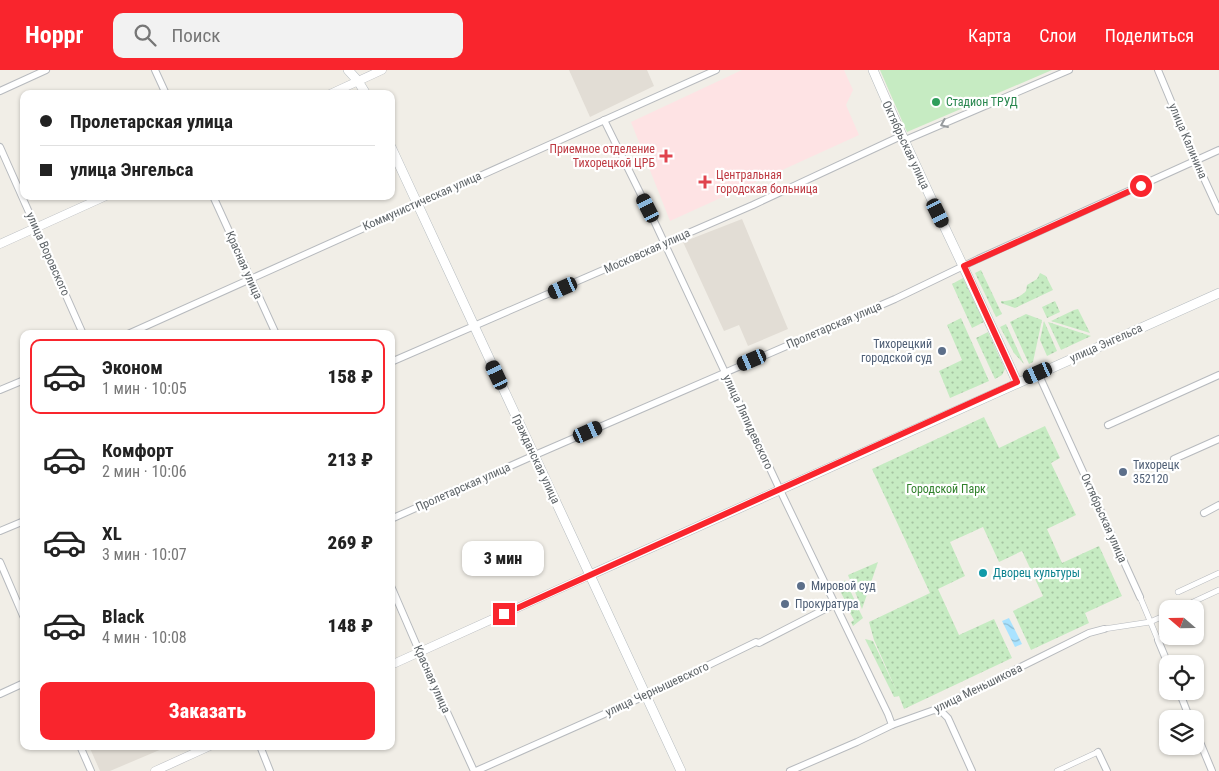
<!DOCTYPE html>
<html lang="ru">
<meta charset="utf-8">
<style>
:root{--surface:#fff;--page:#f2f2f2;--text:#222;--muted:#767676;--line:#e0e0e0;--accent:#f9252d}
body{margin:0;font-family:"Roboto Condensed",sans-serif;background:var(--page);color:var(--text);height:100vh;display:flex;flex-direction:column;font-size:19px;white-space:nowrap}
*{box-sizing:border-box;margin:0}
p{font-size:16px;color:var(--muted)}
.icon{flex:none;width:28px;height:28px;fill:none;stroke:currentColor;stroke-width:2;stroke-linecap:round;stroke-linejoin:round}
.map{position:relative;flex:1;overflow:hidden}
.side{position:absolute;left:20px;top:260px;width:375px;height:420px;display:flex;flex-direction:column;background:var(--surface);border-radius:10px;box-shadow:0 1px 4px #0004}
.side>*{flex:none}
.guide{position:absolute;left:20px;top:20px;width:375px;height:110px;border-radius:10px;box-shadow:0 1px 4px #0004;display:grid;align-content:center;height:110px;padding:0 20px;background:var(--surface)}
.needle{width:32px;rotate:290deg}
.controls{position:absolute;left:1159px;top:530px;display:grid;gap:10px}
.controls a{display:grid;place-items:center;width:45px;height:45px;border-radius:10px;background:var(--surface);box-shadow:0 1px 4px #0004;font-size:25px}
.end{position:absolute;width:22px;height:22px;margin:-11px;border:6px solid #f9252d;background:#fff;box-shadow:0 0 0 2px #fff}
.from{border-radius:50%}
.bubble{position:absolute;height:35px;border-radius:10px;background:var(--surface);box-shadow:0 1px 4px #0004;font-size:16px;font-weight:800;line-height:35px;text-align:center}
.car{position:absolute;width:15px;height:30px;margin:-15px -8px;border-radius:6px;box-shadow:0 0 4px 1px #0007;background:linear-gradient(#222 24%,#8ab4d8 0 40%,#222 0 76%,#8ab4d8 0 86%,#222 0)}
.guide b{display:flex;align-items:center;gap:18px;height:48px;font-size:19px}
.guide b+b{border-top:1px solid var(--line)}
.guide i{width:12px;height:12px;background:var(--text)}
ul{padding:9px 0 0;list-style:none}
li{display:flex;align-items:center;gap:15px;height:75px;margin:0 10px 8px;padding:0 10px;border:2px solid transparent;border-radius:10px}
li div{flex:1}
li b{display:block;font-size:19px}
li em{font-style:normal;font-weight:800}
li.selected{border-color:var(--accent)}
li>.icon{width:45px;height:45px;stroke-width:1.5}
.button{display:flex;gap:10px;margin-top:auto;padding:10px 20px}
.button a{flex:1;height:58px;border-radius:10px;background:var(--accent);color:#fff;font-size:20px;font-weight:800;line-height:58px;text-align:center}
header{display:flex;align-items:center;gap:30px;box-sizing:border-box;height:70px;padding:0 25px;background:var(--accent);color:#fff}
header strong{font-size:24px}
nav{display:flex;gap:28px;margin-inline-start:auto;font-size:18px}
.search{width:350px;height:45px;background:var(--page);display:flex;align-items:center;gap:12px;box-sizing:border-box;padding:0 18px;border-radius:10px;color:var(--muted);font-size:19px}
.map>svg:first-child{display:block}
.education{fill:#e2ddd5}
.medical{fill:#fee3e4}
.green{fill:url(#green-dots)}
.pitch{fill:#c6ebc2}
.water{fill:url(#water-waves)}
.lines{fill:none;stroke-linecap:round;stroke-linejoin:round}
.pedestrian-casing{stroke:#b7babe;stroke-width:6}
.minor-casing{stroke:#b7babe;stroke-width:8}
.tertiary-casing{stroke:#b7babe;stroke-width:9}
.secondary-casing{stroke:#b5bbbf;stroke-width:10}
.pedestrian{stroke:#fff;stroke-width:5}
.minor{stroke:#fff;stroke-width:6}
.tertiary{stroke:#fff;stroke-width:8}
.secondary{stroke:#fff;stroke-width:9}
.oneway{stroke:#969a9d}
.route{stroke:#f9252d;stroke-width:6}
.leisure-dot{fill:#2e9e5b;stroke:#fff;stroke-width:2}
.health-dot{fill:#e0444e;stroke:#fff;stroke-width:2}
.service-dot{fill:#5c6f8a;stroke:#fff;stroke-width:2}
.culture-dot{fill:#0f9aa8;stroke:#fff;stroke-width:2}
.labels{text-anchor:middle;stroke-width:4.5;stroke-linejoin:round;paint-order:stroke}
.leisure-label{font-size:12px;fill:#27864d;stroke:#fff;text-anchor:start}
.street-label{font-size:12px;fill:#5e6468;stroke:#fff}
.health-label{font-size:12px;fill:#be3a42;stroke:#fff;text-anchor:end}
.service-label{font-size:12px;fill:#4e5e75;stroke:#fff;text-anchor:start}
.park-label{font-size:12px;fill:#31812c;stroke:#fff}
.culture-label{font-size:12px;fill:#0d838f;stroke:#fff;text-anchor:start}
</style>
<header>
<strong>Hoppr</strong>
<div class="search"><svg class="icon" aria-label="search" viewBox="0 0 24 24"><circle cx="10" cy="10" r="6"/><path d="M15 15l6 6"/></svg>Поиск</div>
<nav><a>Карта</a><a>Слои</a><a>Поделиться</a></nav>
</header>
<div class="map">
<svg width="1219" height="701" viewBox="0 0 1219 701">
<defs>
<pattern id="green-dots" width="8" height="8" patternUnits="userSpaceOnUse" patternTransform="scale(1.25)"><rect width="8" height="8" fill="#c6ebc2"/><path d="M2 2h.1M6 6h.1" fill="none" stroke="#a4c2a1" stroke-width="1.8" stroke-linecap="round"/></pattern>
<pattern id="water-waves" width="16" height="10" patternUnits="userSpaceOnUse" patternTransform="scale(1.25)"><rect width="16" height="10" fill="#a9e3ff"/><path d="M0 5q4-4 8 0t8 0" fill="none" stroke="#8dbcd2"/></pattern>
</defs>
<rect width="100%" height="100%" fill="#f1eee7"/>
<!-- education -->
<g class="education">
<polygon points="569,0 647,0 654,16 590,47"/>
<polygon points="742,149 788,259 748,276 739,255 724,261 683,172"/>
<polygon points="89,676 169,676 110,701 100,701"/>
</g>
<!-- medical -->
<polygon class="medical" points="742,0 844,0 853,20 846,35 859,65 670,151 631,52"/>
<!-- green -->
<g class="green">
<polygon points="981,200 1002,244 996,247 975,203"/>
<path d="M 1040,203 L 1046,206 L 1053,220 L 1015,238 L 1001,233 L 1001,231 C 1009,232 1021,227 1026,221 L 1027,215 L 1037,209 Z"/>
<polygon points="963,208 984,252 972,258 952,214"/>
<polygon points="1055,231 1060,242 1047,248 1042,237"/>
<polygon points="1078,239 1090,263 1051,251 1074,240"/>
<polygon points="1026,244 1042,250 1033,292 1029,294 1010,252"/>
<polygon points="961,248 989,311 950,328 939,301 962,290 947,255"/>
<polygon points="1044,251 1057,281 1047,286 1040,270"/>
<polygon points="1048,252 1091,266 1061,280"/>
<polygon points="1006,254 1024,294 1014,283 1000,257"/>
<polygon points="988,262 1005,299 1002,305 995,309 976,268"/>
<polygon points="984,347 999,378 1045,356 1060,388 1051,393 1076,445 1047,459 1062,493 1099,476 1122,526 1085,543 1089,553 1031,580 1013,541 1043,526 1022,481 999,492 983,457 950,472 965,506 938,519 959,565 994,549 1012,588 904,639 899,626 894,627 865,569 873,571 897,622 874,570 869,552 930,523 872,399"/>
<polygon points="878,492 862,539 848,505"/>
<polygon points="845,510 858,537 848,536 839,519"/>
<polygon points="848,539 859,540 863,548 853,556 851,552 854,550"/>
</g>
<!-- pitch -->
<polygon class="pitch" points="880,0 1052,0 907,62"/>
<!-- water -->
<polygon class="water" points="1009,548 1022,574 1015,577 1002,551"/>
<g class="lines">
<!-- pedestrian casing -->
<g class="pedestrian-casing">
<g id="pedestrian">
<polyline points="1178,522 1219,503"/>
<polyline points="1140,527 1158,570"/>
<polyline points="1178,539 1219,520"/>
<polyline points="1104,559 1150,552 1168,544"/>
<polyline points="1057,701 1098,682"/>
</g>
</g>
<!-- minor casing -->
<g class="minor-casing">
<g id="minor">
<polyline points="155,0 166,24"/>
<polyline points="1158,0 1196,91 1219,141"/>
<polyline points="0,21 46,0"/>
<polyline points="604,50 656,155 780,420 888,644 892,655"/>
<polyline points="903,71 1069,0"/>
<polyline points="0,77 83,264"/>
<polyline points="213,126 276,264"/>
<polyline points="128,264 716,0"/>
<polyline points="391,292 753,135 901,66"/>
<polyline points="1038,303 1140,527"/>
<polyline points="0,320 24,310"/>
<polyline points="1108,355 1219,305"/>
<polyline points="1174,389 1219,369"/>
<polyline points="1204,443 1219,435"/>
<polyline points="391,449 535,385 895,229 978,189 1219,80"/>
<polyline points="0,461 24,451"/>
<polyline points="0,492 24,548"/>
<polyline points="391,516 420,583 474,701"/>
<polyline points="1158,570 1168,594"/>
<polyline points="1179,621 1190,649"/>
<polyline points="0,624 24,613"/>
<polyline points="934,640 943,643 948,648 972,701"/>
<polyline points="1195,660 1212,701"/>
<polyline points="80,676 91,701"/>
<polyline points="260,676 270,701"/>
<polyline points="1098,682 1107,701"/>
<polyline points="476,701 647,625 756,572 759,573 835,534"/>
<polyline points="790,701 857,672 892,655 934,640 1089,563 1104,559"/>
</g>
</g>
<!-- tertiary casing -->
<g class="tertiary-casing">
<g id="tertiary">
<polyline points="330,24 382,0"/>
<polyline points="0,174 106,126"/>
<polyline points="391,595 590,505"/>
<polyline points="155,701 210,676"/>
</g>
</g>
<!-- secondary casing -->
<g class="secondary-casing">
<g id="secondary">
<polyline points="348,0 358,11 366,24"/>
<path d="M 873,0 C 918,105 970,208 1017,312"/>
<polyline points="391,77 681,701"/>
<path d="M 590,505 C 800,412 1009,316 1219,223"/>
</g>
</g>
<!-- pedestrian -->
<use href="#pedestrian" class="pedestrian"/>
<!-- minor -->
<use href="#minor" class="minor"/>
<!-- tertiary -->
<use href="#tertiary" class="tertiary"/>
<!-- secondary -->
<use href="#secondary" class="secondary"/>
</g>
<!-- one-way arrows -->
<defs><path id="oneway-chevron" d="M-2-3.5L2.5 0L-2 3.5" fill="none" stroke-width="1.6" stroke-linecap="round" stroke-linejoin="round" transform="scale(1.25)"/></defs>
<use class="oneway" href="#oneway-chevron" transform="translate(944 54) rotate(157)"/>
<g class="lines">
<!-- route -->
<polyline class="route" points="504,544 1017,312 964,196 1141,116"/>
</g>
<!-- markers -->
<circle class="leisure-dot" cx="936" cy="32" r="5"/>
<g class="health-dot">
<path d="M663.5 78.5h5v5h5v5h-5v5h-5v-5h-5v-5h5z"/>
<path d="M702.5 104.5h5v5h5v5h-5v5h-5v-5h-5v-5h5z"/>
</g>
<g class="service-dot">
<circle cx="942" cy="281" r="5"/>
<circle cx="1123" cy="402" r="5"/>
<circle cx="801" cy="516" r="5"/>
<circle cx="785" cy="534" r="5"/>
</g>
<circle class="culture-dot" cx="983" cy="503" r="5"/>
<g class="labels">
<!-- leisure labels -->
<g class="leisure-label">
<text x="946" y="36">Стадион ТРУД</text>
</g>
<!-- street labels -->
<g class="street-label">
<text transform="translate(1188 71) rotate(67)" y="4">улица Калинина</text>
<text transform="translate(906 75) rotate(65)" y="4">Октябрьская улица</text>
<text transform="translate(422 131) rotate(-24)" y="4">Коммунистическая улица</text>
<text transform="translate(647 181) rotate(-24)" y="4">Московская улица</text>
<text transform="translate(48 184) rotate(66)" y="4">улица Воровского</text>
<text transform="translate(244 195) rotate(66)" y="4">Красная улица</text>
<text transform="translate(834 255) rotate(-23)" y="4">Пролетарская улица</text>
<text transform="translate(1106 273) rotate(-24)" y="4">улица Энгельса</text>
<text transform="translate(748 352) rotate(65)" y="4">улица Ляпидевского</text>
<text transform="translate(536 389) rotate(65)" y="4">Гражданская улица</text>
<text transform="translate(463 417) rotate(-24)" y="4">Пролетарская улица</text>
<text transform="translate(1104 448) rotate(66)" y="4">Октябрьская улица</text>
<text transform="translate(432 609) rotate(66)" y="4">Красная улица</text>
<text transform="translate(978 618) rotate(-26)" y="4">улица Меньшикова</text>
<text transform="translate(657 619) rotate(-25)" y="4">улица Чернышевского</text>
</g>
<!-- health labels -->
<g class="health-label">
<text x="655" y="83">Приемное отделение<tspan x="655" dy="14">Тихорецкой ЦРБ</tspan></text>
<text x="716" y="109" text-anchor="start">Центральная<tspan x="716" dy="14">городская больница</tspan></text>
</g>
<!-- service labels -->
<g class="service-label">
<text x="932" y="278" text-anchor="end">Тихорецкий<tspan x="932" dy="14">городской суд</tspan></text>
<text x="1133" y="399">Тихорецк<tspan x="1133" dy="14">352120</tspan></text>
<text x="811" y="520">Мировой суд</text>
<text x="795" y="538">Прокуратура</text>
</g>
<!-- park labels -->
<g class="park-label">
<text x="946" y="423">Городской Парк</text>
</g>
<!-- culture labels -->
<g class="culture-label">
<text x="993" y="507">Дворец культуры</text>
</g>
</g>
</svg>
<div class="controls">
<a><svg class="needle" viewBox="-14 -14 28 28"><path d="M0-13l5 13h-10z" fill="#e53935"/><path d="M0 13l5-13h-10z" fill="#767676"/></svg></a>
<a><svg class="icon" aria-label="locate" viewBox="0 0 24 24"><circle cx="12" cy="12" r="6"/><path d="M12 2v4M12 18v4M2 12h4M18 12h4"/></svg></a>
<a><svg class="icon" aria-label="layers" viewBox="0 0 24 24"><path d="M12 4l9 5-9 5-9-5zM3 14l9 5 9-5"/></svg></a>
</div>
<i class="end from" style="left:1141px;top:116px"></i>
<i class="end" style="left:504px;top:544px"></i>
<div class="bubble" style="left:462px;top:471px;width:82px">3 мин</div>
<i class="car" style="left:648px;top:138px;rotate:333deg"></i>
<i class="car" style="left:938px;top:143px;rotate:154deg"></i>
<i class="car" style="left:563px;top:218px;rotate:246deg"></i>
<i class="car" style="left:752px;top:290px;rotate:247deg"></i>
<i class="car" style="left:1038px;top:303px;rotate:246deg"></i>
<i class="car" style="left:497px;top:305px;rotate:335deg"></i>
<i class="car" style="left:588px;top:362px;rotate:66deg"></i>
<div class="guide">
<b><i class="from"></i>Пролетарская улица</b>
<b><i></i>улица Энгельса</b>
</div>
<section class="side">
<ul>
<li class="selected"><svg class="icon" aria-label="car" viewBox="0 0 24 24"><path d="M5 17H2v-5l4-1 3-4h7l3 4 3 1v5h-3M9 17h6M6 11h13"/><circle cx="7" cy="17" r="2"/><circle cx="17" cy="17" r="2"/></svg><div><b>Эконом</b><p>1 мин · 10:05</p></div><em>158 ₽</em></li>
<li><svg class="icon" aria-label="car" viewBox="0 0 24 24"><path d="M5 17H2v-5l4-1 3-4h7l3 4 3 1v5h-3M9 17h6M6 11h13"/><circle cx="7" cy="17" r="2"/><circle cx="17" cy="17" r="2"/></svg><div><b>Комфорт</b><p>2 мин · 10:06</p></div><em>213 ₽</em></li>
<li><svg class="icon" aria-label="car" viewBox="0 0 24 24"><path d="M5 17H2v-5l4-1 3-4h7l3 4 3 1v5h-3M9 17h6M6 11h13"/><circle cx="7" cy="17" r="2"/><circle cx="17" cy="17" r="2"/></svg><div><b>XL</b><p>3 мин · 10:07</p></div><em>269 ₽</em></li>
<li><svg class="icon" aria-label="car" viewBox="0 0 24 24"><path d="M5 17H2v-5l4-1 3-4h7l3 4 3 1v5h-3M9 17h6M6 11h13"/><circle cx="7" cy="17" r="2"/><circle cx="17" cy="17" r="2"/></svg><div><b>Black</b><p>4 мин · 10:08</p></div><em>148 ₽</em></li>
</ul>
<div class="button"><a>Заказать</a></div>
</section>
</div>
